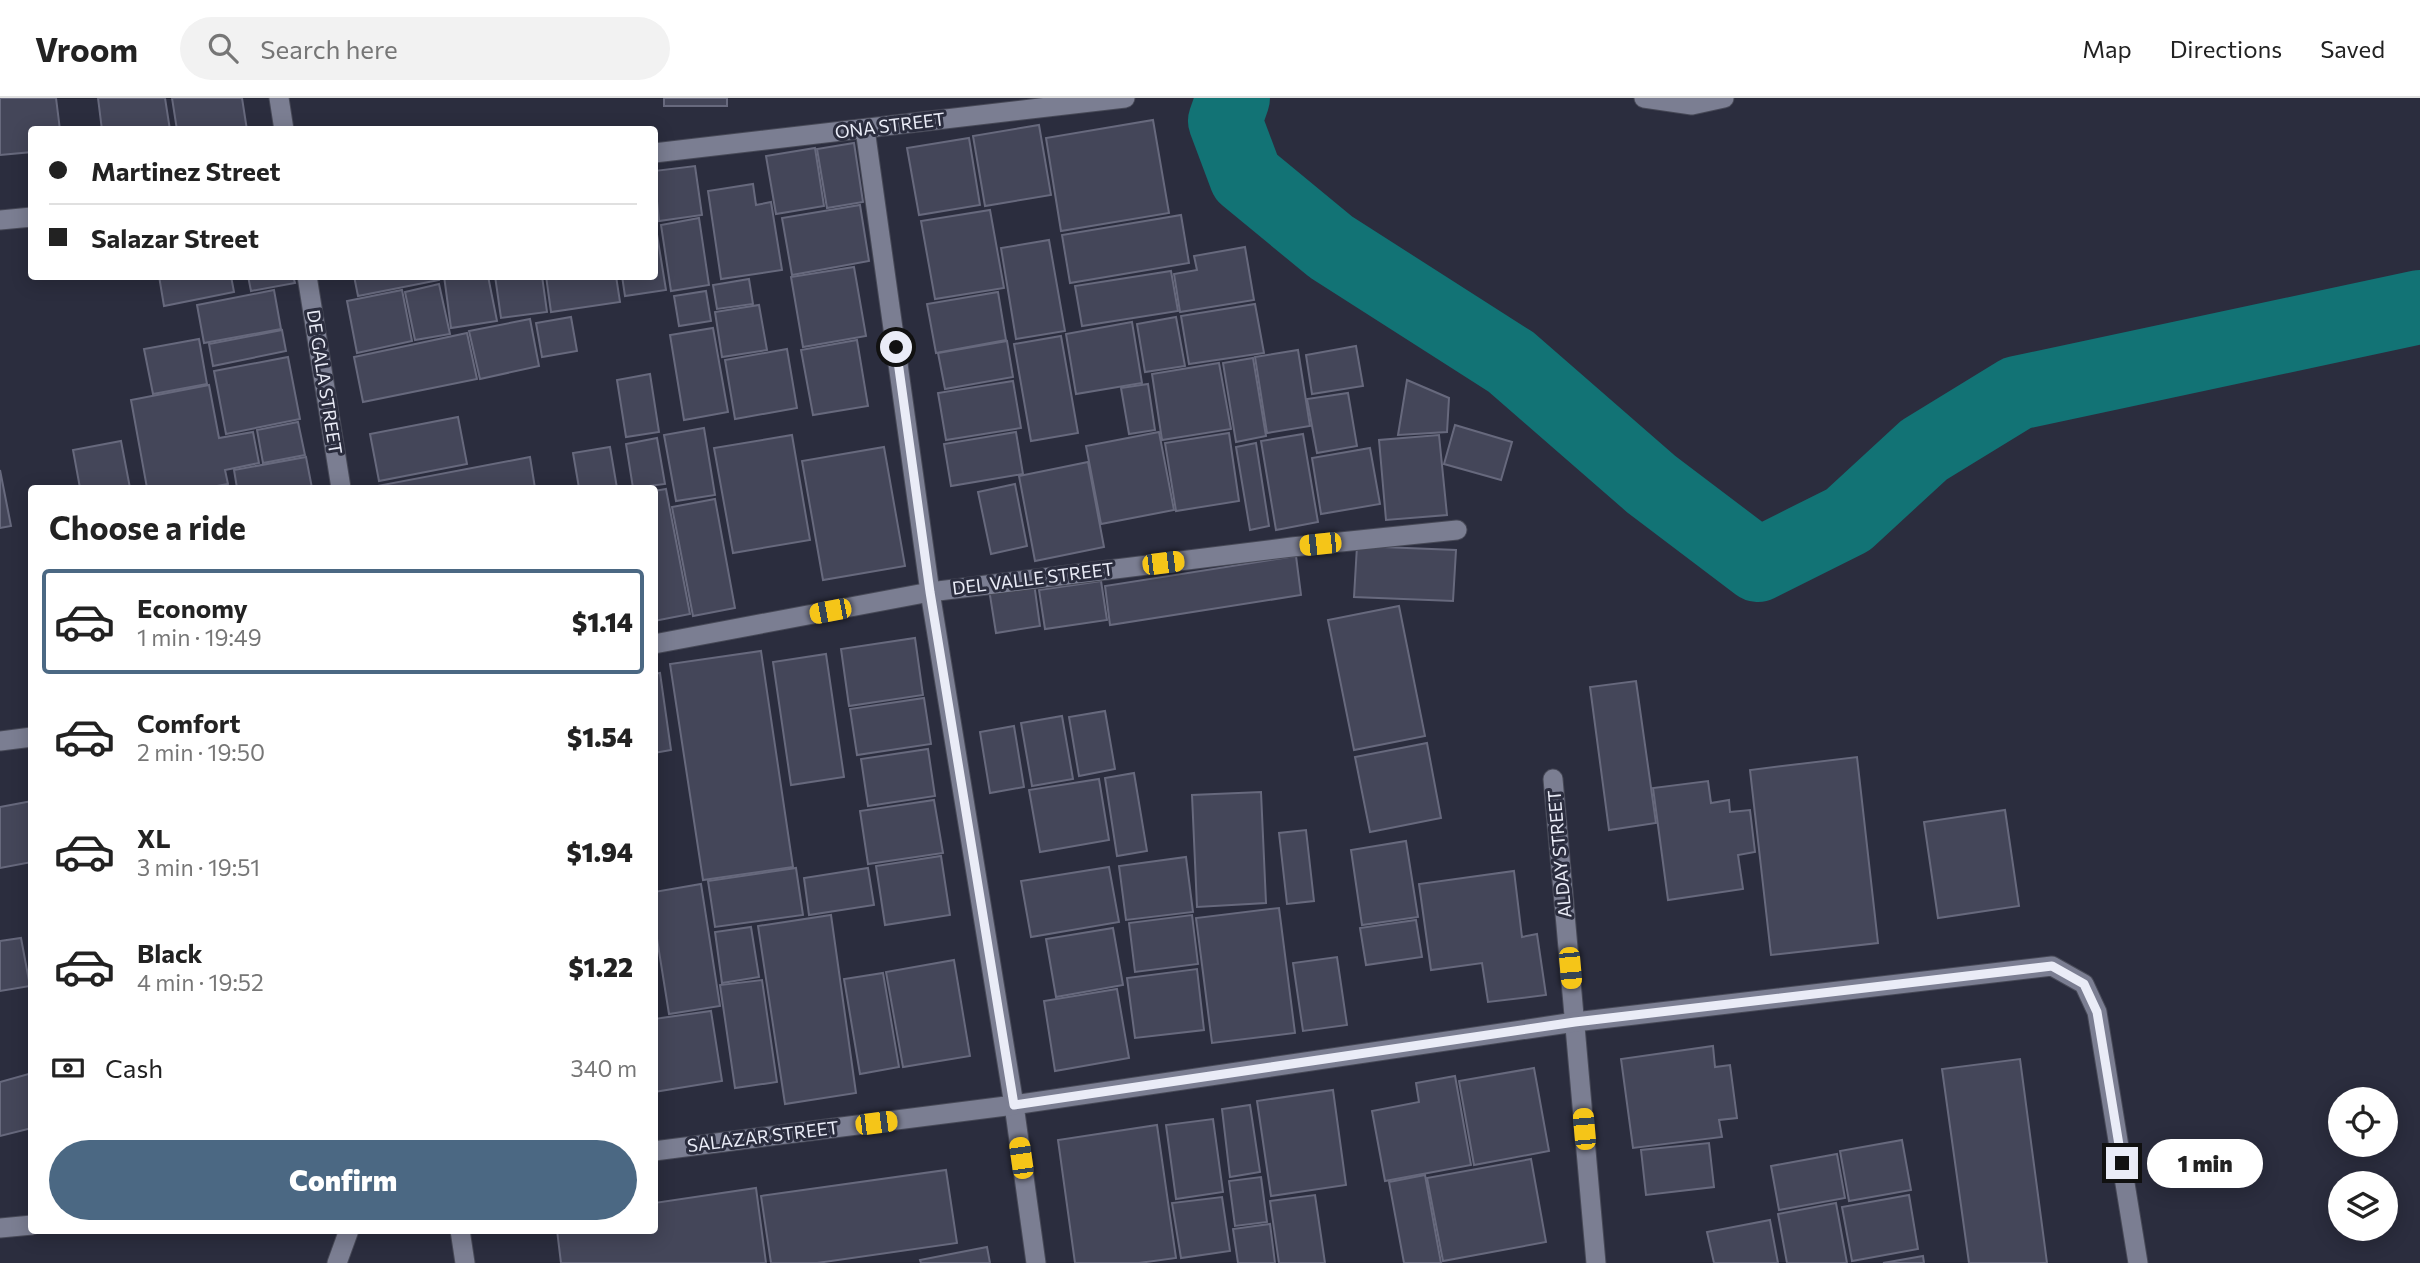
<!DOCTYPE html>
<meta charset="utf-8">
<style>
:root{--surface:#fff;--page:#f2f2f2;--text:#222;--muted:#767676;--line:#e0e0e0;--accent:#4b6883}
body{margin:0;font-family:Commissioner,sans-serif;background:var(--page);color:var(--text);height:100vh;display:flex;flex-direction:column;font-size:26px;white-space:nowrap}
*{box-sizing:border-box;margin:0}
p{font-size:23px;color:var(--muted)}
.icon{flex:none;width:38px;height:38px;fill:none;stroke:currentColor;stroke-width:2;stroke-linecap:round;stroke-linejoin:round}
.map{position:relative;flex:1;overflow:hidden}
.drawer{position:absolute;left:28px;top:387px;width:630px;height:749px;display:flex;flex-direction:column;background:var(--surface);border-radius:7px;box-shadow:0 4px 18px #0003}
.drawer>*{flex:none}
.top-card{position:absolute;left:28px;top:28px;width:630px;height:154px;border-radius:7px;box-shadow:0 4px 18px #0003;display:grid;align-content:center;height:154px;padding:0 21px;background:var(--surface)}
.fabs{position:absolute;left:2328px;top:989px;display:grid;gap:14px}
.fabs a{display:grid;place-items:center;width:70px;height:70px;border-radius:50%;background:var(--surface);box-shadow:0 4px 18px #0003;font-size:35px}
.end{position:absolute;width:32px;height:32px;margin:-16px;border:9px solid #eaecf7;background:#111;box-shadow:0 0 0 4px #111}
.from{border-radius:50%}
.bubble{position:absolute;height:49px;border-radius:24px;background:var(--surface);box-shadow:0 4px 18px #0003;font-size:23px;font-weight:800;line-height:49px;text-align:center}
.car{position:absolute;width:21px;height:42px;margin:-21px -10px;border-radius:9px;box-shadow:0 0 5px 2px #0007;background:linear-gradient(#f5c518 24%,#345 0 40%,#f5c518 0 76%,#345 0 86%,#f5c518 0)}
.top-card b{display:flex;align-items:center;gap:24px;height:66px;font-size:26px}
.top-card b+b{border-top:2px solid var(--line)}
.top-card i{width:18px;height:18px;background:var(--text)}
ul{padding:0;list-style:none}
li{display:flex;align-items:center;gap:21px;height:105px;margin:0 14px 10px;padding:0 7px;border:4px solid transparent;border-radius:7px}
li div{flex:1}
li b{display:block;font-size:26px}
li em{font-style:normal;font-weight:800}
li.active{border-color:var(--accent)}
li>.icon{width:63px;height:63px;stroke-width:1.5}
h2{padding:0 21px;font-size:32px;line-height:84px}
.pay{display:flex;align-items:center;gap:18px;height:77px;padding:0 21px;font-size:26px}
.pay p{margin-inline-start:auto}
.button{display:flex;gap:14px;margin-top:auto;padding:14px 21px}
.button a{flex:1;height:80px;border-radius:42px;background:var(--accent);color:#fff;font-size:28px;font-weight:800;line-height:80px;text-align:center}
header{display:flex;align-items:center;gap:42px;box-sizing:border-box;height:98px;padding:0 35px;background:var(--surface);border-bottom:2px solid var(--line)}
header strong{font-size:33px}
nav{display:flex;gap:38px;margin-inline-start:auto;font-size:24px}
.search{width:490px;height:63px;background:var(--page);display:flex;align-items:center;gap:18px;box-sizing:border-box;padding:0 24px;border-radius:38px;color:var(--muted);font-size:26px}
.map>svg:first-child{display:block}
.lines{fill:none;stroke-linecap:round;stroke-linejoin:round}
.river{stroke:#127375;stroke-width:74}
.building{fill:#444659;stroke:#67697d;stroke-width:2}
.service-casing{stroke:#474957;stroke-width:21}
.minor-casing{stroke:#474957;stroke-width:21}
.service{stroke:#7b7e92;stroke-width:19}
.minor{stroke:#7b7e92;stroke-width:19}
.route{stroke:#eaecf7;stroke-width:9}
.labels{text-anchor:middle;stroke-width:6;stroke-linejoin:round;paint-order:stroke}
.street-label{font-size:18px;fill:#eaecf7;stroke:#2b2d3e}
</style>
<header>
<strong>Vroom</strong>
<div class="search"><svg class="icon" aria-label="search" viewBox="0 0 24 24"><circle cx="10" cy="10" r="6"/><path d="M15 15l6 6"/></svg>Search here</div>
<nav><a>Map</a><a>Directions</a><a>Saved</a></nav>
</header>
<div class="map">
<svg width="2420" height="1165" viewBox="0 0 2420 1165">
<rect width="100%" height="100%" fill="#2b2d3e"/>
<g class="lines">
<!-- river -->
<polyline class="river" points="1233,0 1225,23 1246,79 1331,149 1511,264 1651,386 1758,467 1848,422 1924,352 2017,295 2420,209"/>
</g>
<!-- building -->
<g class="building">
<polygon points="0,0 56,0 60,32 32,32 32,54 0,57"/>
<polygon points="98,0 165,0 170,32 102,32"/>
<polygon points="172,0 242,0 247,32 177,32"/>
<rect x="664" y="0" width="63" height="8"/>
<polygon points="1153,22 1169,115 1061,133 1046,40"/>
<polygon points="1039,27 1051,97 985,108 973,38"/>
<polygon points="969,40 980,107 919,117 907,50"/>
<polygon points="854,45 863,104 827,110 817,51"/>
<polygon points="815,50 824,108 776,116 766,58"/>
<polygon points="695,68 702,117 659,123 654,73"/>
<polygon points="753,86 756,107 771,104 782,172 721,181 708,93"/>
<polygon points="860,107 869,163 792,177 782,120"/>
<polygon points="990,112 1004,190 935,201 921,123"/>
<polygon points="1181,117 1189,165 1070,185 1062,137"/>
<polygon points="654,118 666,192 625,198 622,178 654,178"/>
<polygon points="699,120 709,187 671,193 661,127"/>
<polygon points="1049,142 1065,233 1016,241 1001,150"/>
<polygon points="1245,149 1254,202 1180,214 1174,176 1197,172 1194,158"/>
<polygon points="854,169 866,238 803,249 791,179"/>
<polygon points="1171,173 1178,213 1082,228 1075,188"/>
<polygon points="159,178 231,178 234,194 164,208"/>
<polygon points="248,178 293,178 295,185 251,193"/>
<polygon points="354,178 438,178 439,182 358,198"/>
<polygon points="444,178 488,178 497,223 451,230"/>
<polygon points="495,178 542,178 547,214 501,220"/>
<polygon points="546,178 616,178 620,204 551,214"/>
<polygon points="749,181 753,206 717,211 713,187"/>
<polygon points="439,186 450,236 415,242 405,194"/>
<polygon points="274,192 281,231 204,245 197,207"/>
<polygon points="402,192 412,243 357,255 347,203"/>
<polygon points="706,193 711,223 679,228 674,198"/>
<polygon points="998,194 1006,242 936,255 927,206"/>
<polygon points="1255,206 1264,255 1189,266 1181,218"/>
<polygon points="759,207 767,252 722,259 715,214"/>
<polygon points="571,219 577,253 542,259 536,225"/>
<polygon points="1176,219 1185,268 1145,274 1137,226"/>
<polygon points="530,221 539,268 480,281 469,233"/>
<polygon points="1132,224 1142,285 1076,296 1066,236"/>
<polygon points="713,230 728,314 684,322 670,237"/>
<polygon points="282,232 286,253 213,268 209,246"/>
<polygon points="467,235 477,281 363,304 354,259"/>
<polygon points="1061,238 1078,335 1031,343 1014,246"/>
<polygon points="199,241 207,286 153,296 144,251"/>
<polygon points="857,242 868,308 813,317 801,252"/>
<polygon points="1007,243 1013,279 945,291 938,255"/>
<polygon points="1356,248 1363,288 1312,296 1306,257"/>
<polygon points="787,251 797,310 735,321 725,262"/>
<polygon points="1298,252 1310,328 1267,335 1255,259"/>
<polygon points="288,259 300,321 226,336 214,273"/>
<polygon points="1253,260 1266,338 1236,344 1223,265"/>
<polygon points="1219,265 1231,331 1162,342 1152,276"/>
<polygon points="650,276 659,334 626,339 617,282"/>
<polygon points="1407,282 1449,300 1447,334 1398,337"/>
<polygon points="1013,283 1021,330 946,342 938,295"/>
<polygon points="1148,286 1155,332 1129,336 1121,290"/>
<polygon points="209,287 219,340 253,334 259,365 225,372 228,386 206,390 147,390 131,302"/>
<polygon points="1348,295 1357,348 1317,355 1307,301"/>
<polygon points="458,319 467,366 379,383 370,336"/>
<polygon points="298,324 305,357 263,365 257,332"/>
<polygon points="1455,327 1512,344 1501,382 1444,366"/>
<polygon points="704,330 715,397 676,403 664,337"/>
<polygon points="1016,334 1023,376 951,388 944,346"/>
<polygon points="1159,334 1174,412 1101,426 1086,348"/>
<polygon points="1229,335 1239,403 1176,413 1165,345"/>
<polygon points="1303,336 1318,424 1276,432 1261,343"/>
<polygon points="792,337 810,442 733,455 714,350"/>
<polygon points="1439,337 1447,417 1386,422 1379,342"/>
<polygon points="657,340 665,386 633,390 626,346"/>
<polygon points="121,343 130,390 80,390 73,352"/>
<polygon points="1256,345 1269,428 1250,432 1236,349"/>
<polygon points="610,349 617,390 579,390 573,355"/>
<polygon points="884,349 905,468 823,482 802,363"/>
<polygon points="1370,350 1380,406 1321,416 1312,360"/>
<polygon points="306,359 312,390 237,390 234,372"/>
<polygon points="530,359 535,390 372,390 372,389"/>
<polygon points="1088,364 1104,449 1035,463 1019,378"/>
<polygon points="0,372 11,428 0,430"/>
<polygon points="1015,386 1027,448 991,456 978,394"/>
<polygon points="666,391 690,516 654,523 654,393"/>
<polygon points="715,401 735,510 693,518 672,409"/>
<polygon points="1357,448 1456,452 1453,503 1354,499"/>
<polygon points="1296,458 1301,497 1110,527 1105,488"/>
<polygon points="1101,483 1107,522 1045,531 1039,492"/>
<polygon points="1034,485 1040,528 996,535 989,491"/>
<polygon points="1399,508 1425,638 1354,652 1328,522"/>
<polygon points="915,540 923,597 849,608 841,551"/>
<polygon points="761,553 793,769 703,782 670,566"/>
<polygon points="826,556 844,679 791,687 773,564"/>
<polygon points="660,575 671,652 654,655 654,576"/>
<polygon points="1636,583 1656,725 1609,732 1590,589"/>
<polygon points="924,600 931,646 857,657 850,611"/>
<polygon points="1105,613 1115,671 1079,678 1069,619"/>
<polygon points="1062,618 1073,681 1032,688 1021,625"/>
<polygon points="1014,628 1024,689 990,695 980,634"/>
<polygon points="1427,645 1441,720 1370,734 1355,659"/>
<polygon points="928,651 935,698 868,708 861,661"/>
<polygon points="1857,659 1878,845 1771,857 1750,672"/>
<polygon points="1134,675 1147,753 1117,758 1105,680"/>
<polygon points="1099,681 1109,742 1040,754 1029,692"/>
<polygon points="1708,683 1711,705 1729,702 1730,714 1750,712 1755,754 1738,757 1743,791 1668,802 1653,690"/>
<polygon points="1261,694 1266,805 1197,809 1192,697"/>
<polygon points="934,702 943,755 868,766 860,713"/>
<polygon points="32,703 32,764 0,770 0,709"/>
<polygon points="2005,712 2019,808 1938,820 1924,724"/>
<polygon points="1306,732 1314,803 1287,806 1279,735"/>
<polygon points="1406,743 1418,819 1362,827 1351,752"/>
<polygon points="941,758 950,817 885,827 876,768"/>
<polygon points="1186,759 1193,814 1126,822 1119,768"/>
<polygon points="1109,769 1119,824 1031,839 1021,783"/>
<polygon points="796,770 803,817 715,829 708,783"/>
<polygon points="868,770 874,807 809,817 804,780"/>
<polygon points="1514,773 1522,839 1537,836 1546,897 1488,904 1482,865 1431,872 1419,786"/>
<polygon points="701,786 720,908 669,916 654,822 654,794"/>
<polygon points="1279,810 1295,935 1212,945 1196,820"/>
<polygon points="831,817 856,995 785,1006 758,828"/>
<polygon points="1192,817 1198,866 1135,874 1129,825"/>
<polygon points="1416,822 1422,859 1366,867 1360,830"/>
<polygon points="751,829 759,879 722,885 715,834"/>
<polygon points="1113,830 1123,887 1056,899 1046,841"/>
<polygon points="21,840 30,888 0,893 0,843"/>
<polygon points="1337,859 1347,927 1303,933 1293,865"/>
<polygon points="954,862 970,958 903,969 886,874"/>
<polygon points="1197,871 1204,932 1135,940 1127,880"/>
<polygon points="883,875 899,969 860,976 844,881"/>
<polygon points="762,882 777,984 735,990 720,887"/>
<polygon points="1117,891 1129,960 1055,973 1044,903"/>
<polygon points="711,913 722,983 654,994 654,921"/>
<polygon points="1713,948 1715,969 1730,967 1737,1020 1719,1022 1722,1039 1633,1050 1621,961"/>
<polygon points="2020,961 2047,1165 1969,1165 1942,971"/>
<polygon points="1534,970 1549,1053 1474,1067 1459,983"/>
<polygon points="32,975 32,1030 0,1038 0,984"/>
<polygon points="1455,978 1471,1067 1385,1083 1372,1013 1419,1004 1416,985"/>
<polygon points="1333,992 1346,1087 1271,1098 1257,1003"/>
<polygon points="1250,1007 1260,1074 1230,1079 1222,1011"/>
<polygon points="1213,1021 1223,1094 1176,1101 1166,1027"/>
<polygon points="1157,1027 1176,1160 1139,1165 1075,1165 1058,1042"/>
<polygon points="1902,1042 1911,1092 1849,1103 1840,1053"/>
<polygon points="1709,1045 1714,1089 1646,1097 1641,1052"/>
<polygon points="1837,1056 1845,1100 1779,1112 1771,1068"/>
<polygon points="1531,1061 1546,1144 1443,1163 1427,1080"/>
<polygon points="946,1072 957,1145 817,1165 771,1165 761,1098"/>
<polygon points="1425,1077 1441,1165 1404,1165 1389,1084"/>
<polygon points="1261,1079 1267,1124 1235,1128 1229,1083"/>
<polygon points="756,1090 766,1165 561,1165 557,1132 654,1132 654,1105"/>
<polygon points="1315,1097 1325,1165 1279,1165 1270,1103"/>
<polygon points="1909,1097 1918,1151 1852,1163 1842,1109"/>
<polygon points="1222,1099 1230,1153 1181,1160 1172,1105"/>
<polygon points="1836,1105 1847,1165 1787,1165 1778,1116"/>
<polygon points="1770,1122 1778,1165 1714,1165 1707,1134"/>
<polygon points="1270,1126 1275,1165 1238,1165 1233,1131"/>
<polygon points="987,1149 990,1165 921,1165 920,1162"/>
<polygon points="1923,1158 1924,1165 1883,1165"/>
</g>
<g class="lines">
<!-- service casing -->
<g class="service-casing">
<polyline id="service" points="337,1165 349,1132"/>
</g>
<!-- minor casing -->
<g class="minor-casing">
<g id="minor">
<polyline points="279,0 284,32"/>
<polyline points="1644,0 1692,7 1724,0"/>
<polyline points="865,31 930,494 1014,1007 1036,1165"/>
<polyline points="654,55 1125,0"/>
<polyline points="0,122 32,119"/>
<polyline points="307,178 341,390"/>
<polyline points="654,546 930,494 1292,449 1457,432"/>
<polyline points="0,643 32,639"/>
<polyline points="1553,681 1596,1165"/>
<polyline points="654,1053 1014,1007 1575,924 2052,868 2084,886 2097,914 2138,1165"/>
<polyline points="0,1130 32,1127"/>
<polyline points="460,1132 465,1165"/>
</g>
</g>
<!-- service -->
<use href="#service" class="service"/>
<!-- minor -->
<use href="#minor" class="minor"/>
</g>
<g class="lines">
<!-- route -->
<polyline class="route" points="896,249 930,494 1014,1007 1575,924 2052,868 2084,886 2097,914 2122,1065"/>
</g>
<g class="labels">
<!-- street labels -->
<g class="street-label">
<text transform="translate(890 28) rotate(-7)" y="6">ONA STREET</text>
<text transform="translate(324 284) rotate(81)" y="6">DE GALA STREET</text>
<text transform="translate(1033 481) rotate(-7)" y="6">DEL VALLE STREET</text>
<text transform="translate(1560 756) rotate(-95)" y="6">ALDAY STREET</text>
<text transform="translate(763 1039) rotate(-7)" y="6">SALAZAR STREET</text>
</g>
</g>
</svg>
<div class="fabs">
<a><svg class="icon" aria-label="locate" viewBox="0 0 24 24"><circle cx="12" cy="12" r="6"/><path d="M12 2v4M12 18v4M2 12h4M18 12h4"/></svg></a>
<a><svg class="icon" aria-label="layers" viewBox="0 0 24 24"><path d="M12 4l9 5-9 5-9-5zM3 14l9 5 9-5"/></svg></a>
</div>
<i class="end from" style="left:896px;top:249px"></i>
<i class="end" style="left:2122px;top:1065px"></i>
<div class="bubble" style="left:2147px;top:1041px;width:116px">1 min</div>
<i class="car" style="left:1320px;top:446px;rotate:264deg"></i>
<i class="car" style="left:1163px;top:465px;rotate:83deg"></i>
<i class="car" style="left:830px;top:513px;rotate:259deg"></i>
<i class="car" style="left:1570px;top:870px;rotate:175deg"></i>
<i class="car" style="left:876px;top:1025px;rotate:83deg"></i>
<i class="car" style="left:1584px;top:1031px;rotate:355deg"></i>
<i class="car" style="left:1021px;top:1060px;rotate:352deg"></i>
<div class="top-card">
<b><i class="from"></i>Martinez Street</b>
<b><i></i>Salazar Street</b>
</div>
<section class="drawer">
<h2>Choose a ride</h2>
<ul>
<li class="active"><svg class="icon" aria-label="car" viewBox="0 0 24 24"><path d="M5 17H2v-5l4-1 3-4h7l3 4 3 1v5h-3M9 17h6M6 11h13"/><circle cx="7" cy="17" r="2"/><circle cx="17" cy="17" r="2"/></svg><div><b>Economy</b><p>1 min · 19:49</p></div><em>$1.14</em></li>
<li><svg class="icon" aria-label="car" viewBox="0 0 24 24"><path d="M5 17H2v-5l4-1 3-4h7l3 4 3 1v5h-3M9 17h6M6 11h13"/><circle cx="7" cy="17" r="2"/><circle cx="17" cy="17" r="2"/></svg><div><b>Comfort</b><p>2 min · 19:50</p></div><em>$1.54</em></li>
<li><svg class="icon" aria-label="car" viewBox="0 0 24 24"><path d="M5 17H2v-5l4-1 3-4h7l3 4 3 1v5h-3M9 17h6M6 11h13"/><circle cx="7" cy="17" r="2"/><circle cx="17" cy="17" r="2"/></svg><div><b>XL</b><p>3 min · 19:51</p></div><em>$1.94</em></li>
<li><svg class="icon" aria-label="car" viewBox="0 0 24 24"><path d="M5 17H2v-5l4-1 3-4h7l3 4 3 1v5h-3M9 17h6M6 11h13"/><circle cx="7" cy="17" r="2"/><circle cx="17" cy="17" r="2"/></svg><div><b>Black</b><p>4 min · 19:52</p></div><em>$1.22</em></li>
</ul>
<div class="pay"><svg class="icon" aria-label="cash" viewBox="0 0 24 24"><path d="M3 7h18v10H3z"/><circle cx="12" cy="12" r="2"/></svg>Cash<p>340 m</p></div>
<div class="button"><a>Confirm</a></div>
</section>
</div>
